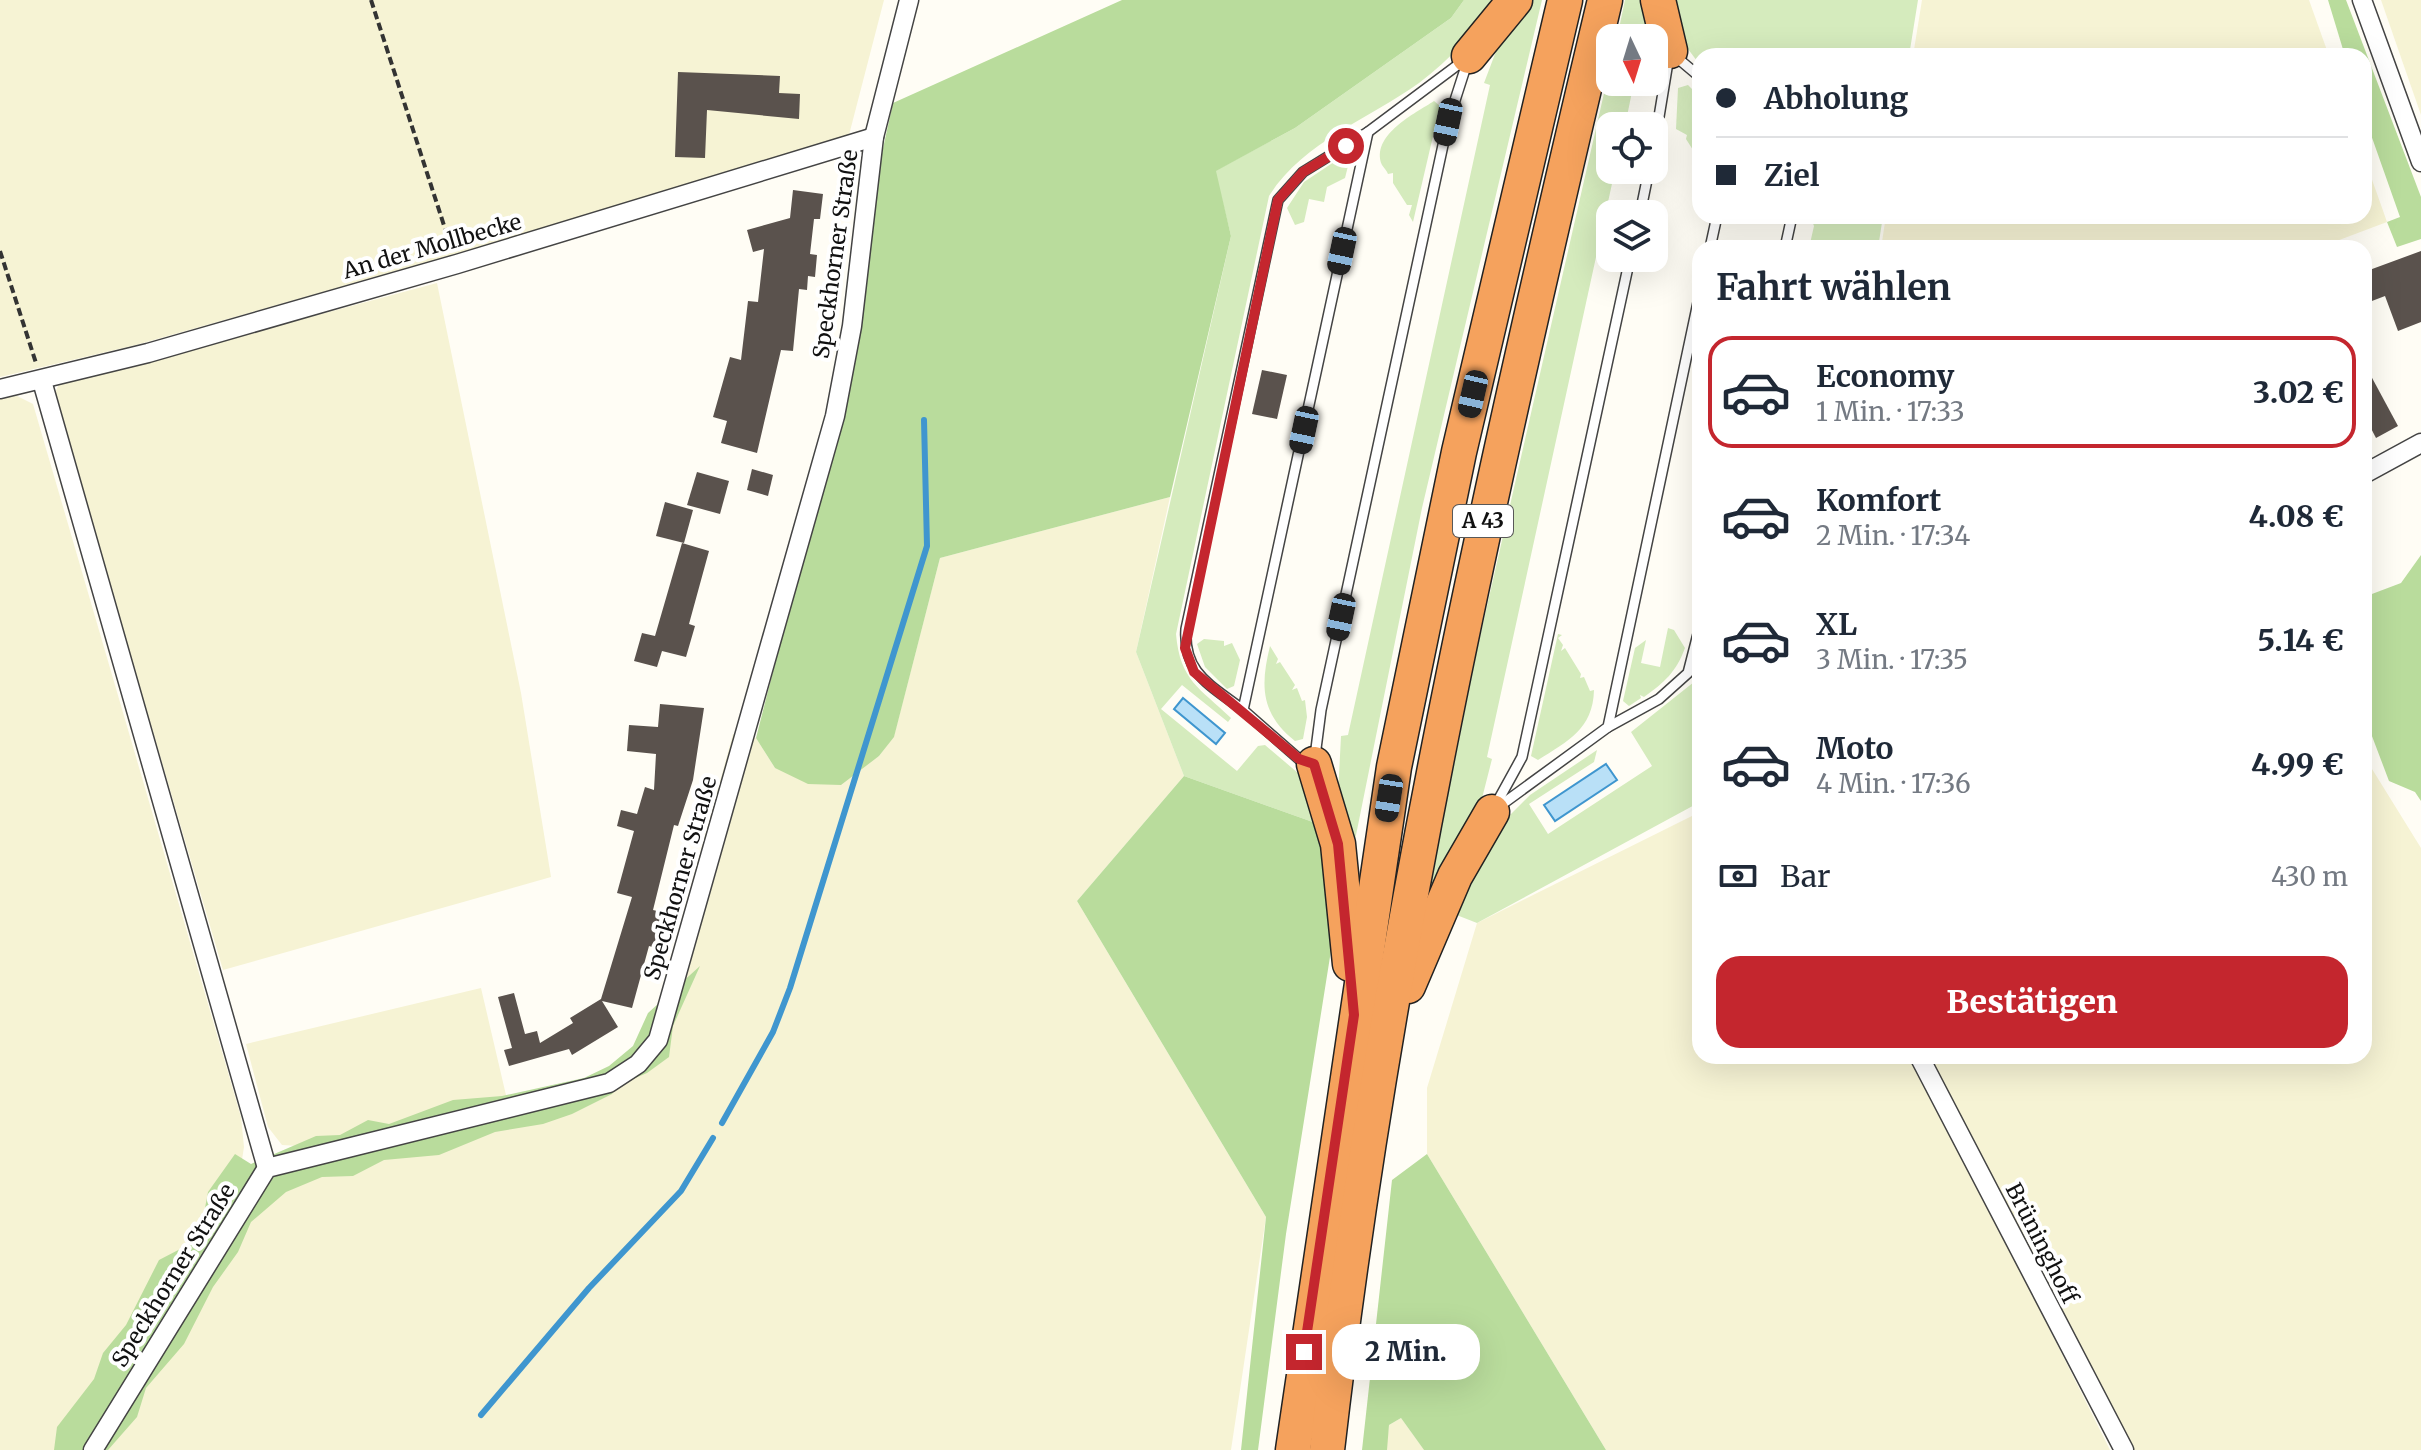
<!DOCTYPE html>
<html lang="de">
<meta charset="utf-8">
<style>
:root{--surface:#fff;--page:#f2f2f3;--text:#1f2937;--muted:#747a83;--line:#e0e1e3;--accent:#c4262e}
body{margin:0;font-family:Merriweather,serif;background:var(--page);color:var(--text);height:100vh;display:flex;flex-direction:column;font-size:30px;white-space:nowrap}
*{box-sizing:border-box;margin:0}
p{font-size:26px;color:var(--muted)}
.icon{flex:none;width:44px;height:44px;fill:none;stroke:currentColor;stroke-width:2;stroke-linecap:round;stroke-linejoin:round}
.map{position:relative;flex:1;overflow:hidden}
.drawer{position:absolute;left:1692px;top:240px;width:680px;height:824px;display:flex;flex-direction:column;background:var(--surface);border-radius:24px;box-shadow:0 8px 32px #0002}
.drawer>*{flex:none}
.guide{position:absolute;left:1692px;top:48px;width:680px;height:176px;border-radius:24px;box-shadow:0 8px 32px #0002;display:grid;align-content:center;height:176px;padding:0 24px;background:var(--surface)}
.needle{width:52px;rotate:176deg}
.controls{position:absolute;left:1596px;top:24px;display:grid;gap:16px}
.controls a{display:grid;place-items:center;width:72px;height:72px;border-radius:16px;background:var(--surface);box-shadow:0 8px 32px #0002;font-size:40px}
.end{position:absolute;width:36px;height:36px;margin:-18px;border:10px solid #c4262e;background:#fff;box-shadow:0 0 0 4px #fff}
.from{border-radius:50%}
.bubble{position:absolute;height:56px;border-radius:24px;background:var(--surface);box-shadow:0 8px 32px #0002;font-size:26px;font-weight:800;line-height:56px;text-align:center}
.car{position:absolute;width:24px;height:48px;margin:-24px -12px;border-radius:10px;box-shadow:0 0 6px 2px #0007;background:linear-gradient(#222 24%,#8ab4d8 0 40%,#222 0 76%,#8ab4d8 0 86%,#222 0)}
.guide b{display:flex;align-items:center;gap:28px;height:76px;font-size:30px}
.guide b+b{border-top:2px solid var(--line)}
.guide i{width:20px;height:20px;background:var(--text)}
ul{padding:0;list-style:none}
li{display:flex;align-items:center;gap:24px;height:112px;margin:0 16px 12px;padding:0 8px;border:4px solid transparent;border-radius:24px}
li div{flex:1}
li b{display:block;font-size:30px}
li em{font-style:normal;font-weight:800}
li.active{border-color:var(--accent)}
li>.icon{width:72px;height:72px;stroke-width:1.5}
h2{padding:0 24px;font-size:36px;line-height:96px}
.pay{display:flex;align-items:center;gap:20px;height:88px;padding:0 24px;font-size:30px}
.pay p{margin-inline-start:auto}
.action{display:flex;gap:16px;margin-top:auto;padding:16px 24px}
.action a{flex:1;height:92px;border-radius:24px;background:var(--accent);color:#fff;font-size:32px;font-weight:800;line-height:92px;text-align:center}
.map>svg:first-child{display:block}
.farmland{fill:#f6f3d4}
.green{fill:#d5ebbd}
.forest{fill:#b9dc9c}
.water{fill:#b9e0f7;stroke:#3f96cf;stroke-width:2}
.lines{fill:none;stroke-linecap:round;stroke-linejoin:round}
.stream{stroke:#3f96cf;stroke-width:6}
.building{fill:#5a524d}
.lane-casing{stroke:#444;stroke-width:12}
.street-casing{stroke:#444;stroke-width:21}
.highway-casing{stroke:#222;stroke-width:37}
.path{stroke:#333;stroke-width:4;stroke-dasharray:8 4;stroke-linecap:butt}
.lane{stroke:#fff;stroke-width:9}
.street{stroke:#fff;stroke-width:18}
.highway{stroke:#f5a25d;stroke-width:34}
.route{stroke:#c4262e;stroke-width:10}
.labels{text-anchor:middle;stroke-width:8;stroke-linejoin:round;paint-order:stroke}
.shield{fill:#fff;stroke:#585858;stroke-width:2}
.shield-label{font-size:20px;font-weight:bold;fill:#111}
.street-label{font-size:22px;fill:#111;stroke:#fff}
</style>
<div class="map">
<svg width="2421" height="1450" viewBox="0 0 2421 1450">
<rect width="100%" height="100%" fill="#fffdf5"/>
<!-- farmland -->
<g class="farmland">
<polygon points="0,0 884,0 849,135 461,253 136,345 0,377"/>
<polygon points="1922,0 2309,0 2329,56 1913,56"/>
<polygon points="2381,0 2421,0 2421,115"/>
<polygon points="2364,157 2387,222 2318,248 1881,248 1886,216 2364,216"/>
<polygon points="437,283 521,693 551,877 223,970 54,395 59,384"/>
<polygon points="15,395 33,404 241,1117 244,1147 240,1172 79,1450 0,1450 0,398"/>
<polygon points="1170,497 1136,652 1184,776 1077,901 1266,1217 1231,1450 99,1450 270,1177 380,1151 282,1145 268,1127 246,1044 481,988 509,1108 605,1076 650,1035 733,734 756,738 775,768 859,769 879,756 894,736 940,558"/>
<polygon points="2364,756 2421,848 2421,1450 2130,1450 1927,1056 2364,1056"/>
<polygon points="1700,812 1700,1056 1913,1056 2110,1450 1606,1450 1427,1154 1427,1088 1477,923"/>
<polygon points="1401,1418 1424,1450 1386,1450 1389,1425"/>
</g>
<!-- green -->
<g class="green">
<path d="M 1464,0 L 1501,0 C 1475,31 1451,59 1419,83 C 1369,119 1303,142 1269,196 L 1176,634 C 1180,681 1200,688 1231,718 L 1228,722 L 1182,685 L 1161,709 L 1237,771 L 1258,746 L 1265,745 L 1298,773 L 1324,826 L 1184,776 L 1136,652 L 1231,236 L 1215,171 L 1295,128 L 1451,18 Z"/>
<polygon points="1526,0 1542,0 1422,508 1353,850 1338,795 1341,736 1348,735 1490,85 1484,83 1495,54"/>
<polygon points="1625,0 1647,0 1648,38 1617,38"/>
<polygon points="1670,0 1918,0 1909,56 1700,56 1700,65 1688,49"/>
<polygon points="1610,67 1610,82 1634,82 1625,126 1610,126 1610,170 1615,170 1487,757 1492,759 1477,818 1427,900 1477,650"/>
<polygon points="1688,85 1700,97 1700,161 1686,139 1687,135 1676,129 1678,88"/>
<path d="M 1434,101 L 1440,106 L 1413,222 L 1409,215 L 1412,205 L 1407,205 L 1393,183 L 1393,173 L 1388,174 C 1387,171 1384,168 1382,165 C 1370,135 1416,113 1434,101 Z"/>
<polygon points="1343,156 1349,162 1345,178 1327,187 1324,202 1309,199 1304,222 1295,225 1287,208 1304,182"/>
<polygon points="1810,216 1883,216 1878,248 1809,248 1814,226"/>
<path d="M 1668,628 L 1674,630 L 1685,648 C 1676,672 1665,682 1644,697 L 1640,695 L 1641,698 L 1629,706 L 1623,701 L 1635,648 L 1646,640 L 1641,663 L 1660,667 Z"/>
<path d="M 1558,634 L 1562,635 L 1558,638 L 1563,645 L 1561,651 L 1565,648 L 1581,674 L 1580,678 L 1584,677 L 1590,691 L 1594,690 C 1593,729 1568,741 1538,760 L 1531,756 Z"/>
<polygon points="1204,639 1224,641 1224,646 1232,643 1240,660 1234,686 1227,689 1205,667 1197,644"/>
<path d="M 1270,646 L 1278,659 L 1276,664 L 1280,662 L 1295,685 L 1292,690 L 1297,688 L 1302,701 L 1305,700 L 1307,717 L 1303,739 L 1295,741 C 1261,714 1260,686 1270,646 Z"/>
<polygon points="1700,664 1700,802 1477,923 1454,914 1496,832 1509,816 1530,795 1597,750 1594,762 1529,804 1548,834 1652,766 1631,732 1694,682"/>
</g>
<!-- forest -->
<g class="forest">
<polygon points="1122,0 1464,0 1451,18 1295,128 1216,171 1231,236 1170,497 940,558 894,737 879,756 841,785 808,784 775,768 756,738 858,340 882,153 893,103"/>
<polygon points="2328,0 2346,0 2421,197 2421,239 2397,247 2387,222 2400,217 2364,115 2364,56 2345,56"/>
<polygon points="2421,555 2421,801 2415,792 2389,781 2364,715 2364,597 2401,583"/>
<polygon points="1184,776 1324,826 1336,919 1286,1234 1258,1450 1241,1450 1266,1217 1077,901"/>
<polygon points="700,966 673,1026 669,1057 647,1073 621,1084 612,1094 572,1114 543,1124 495,1132 439,1155 384,1160 353,1176 322,1177 286,1192 251,1222 238,1252 213,1287 184,1344 146,1388 137,1417 108,1450 54,1450 57,1427 94,1379 103,1353 126,1325 159,1260 184,1247 201,1229 208,1192 235,1154 251,1164 316,1136 340,1135 368,1120 389,1124 453,1100 502,1096 584,1078 609,1066 633,1046 648,1013"/>
<polygon points="1427,1154 1606,1450 1424,1450 1401,1418 1389,1425 1387,1450 1362,1450 1392,1180"/>
</g>
<!-- water -->
<g class="water">
<polygon points="1183,698 1225,733 1216,744 1174,709"/>
<polygon points="1606,764 1617,780 1555,821 1544,805"/>
</g>
<g class="lines">
<!-- stream -->
<g class="stream">
<polyline points="722,1123 773,1032 790,988 927,546 924,420"/>
<polyline points="481,1415 589,1288 681,1191 713,1138"/>
</g>
</g>
<!-- building -->
<g class="building">
<polygon points="678,72 780,76 779,93 800,94 799,119 707,110 705,158 675,157"/>
<polygon points="793,190 823,194 820,219 814,219 810,254 817,255 815,277 808,276 807,290 799,289 793,351 781,350 757,453 721,443 727,421 713,417 730,357 741,360 748,301 758,302 764,249 753,252 747,230 790,218"/>
<polygon points="2421,251 2421,322 2398,331 2385,296 2364,304 2364,272"/>
<polygon points="2364,363 2398,426 2376,438 2364,415"/>
<polygon points="1262,370 1287,375 1277,419 1252,414"/>
<polygon points="752,469 773,475 768,496 747,490"/>
<polygon points="697,472 729,481 720,514 687,505"/>
<polygon points="665,502 693,510 684,543 656,536"/>
<polygon points="682,543 709,551 689,624 695,626 686,657 662,651 657,667 634,661 642,633 655,636"/>
<polygon points="660,704 704,708 693,780 678,826 674,825 653,910 665,913 656,948 649,946 632,1008 602,1001 618,1027 572,1055 569,1049 509,1066 504,1050 512,1048 498,997 514,993 525,1034 537,1031 540,1043 573,1023 570,1018 601,999 632,897 617,893 634,831 617,826 621,810 637,814 645,787 654,790 656,754 627,751 629,725 658,727"/>
</g>
<g class="lines">
<!-- lane casing -->
<g class="lane-casing">
<g id="lane">
<polyline points="1675,56 1700,77"/>
<polyline points="1368,132 1243,710 1299,759 1314,764 1321,710 1448,122 1467,63"/>
<polyline points="1654,147 1669,56"/>
<polyline points="1640,214 1649,170"/>
<polyline points="1710,248 1717,216"/>
<polyline points="1785,248 1792,216"/>
<path d="M 1243,710 C 1211,685 1183,674 1186,629 L 1278,200 L 1303,172 L 1368,132 L 1463,61"/>
<polyline points="1608,727 1659,699 1688,673 1700,626"/>
<polyline points="1494,808 1522,757 1630,258"/>
<polyline points="1497,808 1608,727 1700,293"/>
</g>
</g>
<!-- street casing -->
<g class="street-casing">
<g id="street">
<polyline points="2362,0 2421,162"/>
<polyline points="42,381 267,1168"/>
<polyline points="0,389 148,353 457,264 874,137"/>
<polyline points="2364,474 2421,443"/>
<polyline points="1919,1056 2124,1450"/>
<polyline points="93,1450 267,1168 609,1083 638,1064 658,1040 835,416 852,326 874,137 909,0"/>
</g>
</g>
<!-- highway casing -->
<g class="highway-casing">
<g id="highway">
<polyline points="1658,0 1670,51"/>
<polyline points="1469,56 1515,0"/>
<polyline points="1314,764 1338,844 1350,964"/>
<polyline points="1408,986 1455,876 1492,812"/>
<polyline points="1293,1450 1394,767 1459,452 1565,0"/>
<path d="M 1327,1450 C 1383,960 1491,479 1605,0"/>
</g>
</g>
<!-- path -->
<g class="path">
<polyline points="371,0 451,247"/>
<polyline points="0,251 36,363"/>
</g>
<!-- lane -->
<use href="#lane" class="lane"/>
<!-- street -->
<use href="#street" class="street"/>
<!-- highway -->
<use href="#highway" class="highway"/>
</g>
<g class="lines">
<!-- route -->
<polyline class="route" points="1304,1352 1354,1015 1338,844 1314,764 1299,759 1194,672 1185,648 1278,200 1303,172 1346,146"/>
</g>
<g class="labels">
<!-- shield labels -->
<rect class="shield" x="1453" y="505" width="60" height="32" rx="6"/>
<g class="shield-label">
<text x="1483" y="528">A 43</text>
</g>
<!-- street labels -->
<g class="street-label">
<text transform="translate(432 246) rotate(-16)" y="8">An der Mollbecke</text>
<text transform="translate(835 254) rotate(-82)" y="8">Speckhorner Straße</text>
<text transform="translate(680 878) rotate(-74)" y="8">Speckhorner Straße</text>
<text transform="translate(2042 1243) rotate(63)" y="8">Brüninghoff</text>
<text transform="translate(173 1275) rotate(-58)" y="8">Speckhorner Straße</text>
</g>
</g>
</svg>
<div class="controls">
<a><svg class="needle" viewBox="-14 -14 28 28"><path d="M0-13l5 13h-10z" fill="#e53935"/><path d="M0 13l5-13h-10z" fill="#747a83"/></svg></a>
<a><svg class="icon" aria-label="locate" viewBox="0 0 24 24"><circle cx="12" cy="12" r="6"/><path d="M12 2v4M12 18v4M2 12h4M18 12h4"/></svg></a>
<a><svg class="icon" aria-label="layers" viewBox="0 0 24 24"><path d="M12 4l9 5-9 5-9-5zM3 14l9 5 9-5"/></svg></a>
</div>
<i class="end from" style="left:1346px;top:146px"></i>
<i class="end" style="left:1304px;top:1352px"></i>
<div class="bubble" style="left:1332px;top:1324px;width:148px">2 Min.</div>
<i class="car" style="left:1448px;top:122px;rotate:192deg"></i>
<i class="car" style="left:1342px;top:251px;rotate:192deg"></i>
<i class="car" style="left:1473px;top:394px;rotate:193deg"></i>
<i class="car" style="left:1304px;top:430px;rotate:192deg"></i>
<i class="car" style="left:1341px;top:617px;rotate:192deg"></i>
<i class="car" style="left:1389px;top:798px;rotate:189deg"></i>
<div class="guide">
<b><i class="from"></i>Abholung</b>
<b><i></i>Ziel</b>
</div>
<section class="drawer">
<h2>Fahrt wählen</h2>
<ul>
<li class="active"><svg class="icon" aria-label="car" viewBox="0 0 24 24"><path d="M5 17H2v-5l4-1 3-4h7l3 4 3 1v5h-3M9 17h6M6 11h13"/><circle cx="7" cy="17" r="2"/><circle cx="17" cy="17" r="2"/></svg><div><b>Economy</b><p>1 Min. · 17:33</p></div><em>3.02 €</em></li>
<li><svg class="icon" aria-label="car" viewBox="0 0 24 24"><path d="M5 17H2v-5l4-1 3-4h7l3 4 3 1v5h-3M9 17h6M6 11h13"/><circle cx="7" cy="17" r="2"/><circle cx="17" cy="17" r="2"/></svg><div><b>Komfort</b><p>2 Min. · 17:34</p></div><em>4.08 €</em></li>
<li><svg class="icon" aria-label="car" viewBox="0 0 24 24"><path d="M5 17H2v-5l4-1 3-4h7l3 4 3 1v5h-3M9 17h6M6 11h13"/><circle cx="7" cy="17" r="2"/><circle cx="17" cy="17" r="2"/></svg><div><b>XL</b><p>3 Min. · 17:35</p></div><em>5.14 €</em></li>
<li><svg class="icon" aria-label="car" viewBox="0 0 24 24"><path d="M5 17H2v-5l4-1 3-4h7l3 4 3 1v5h-3M9 17h6M6 11h13"/><circle cx="7" cy="17" r="2"/><circle cx="17" cy="17" r="2"/></svg><div><b>Moto</b><p>4 Min. · 17:36</p></div><em>4.99 €</em></li>
</ul>
<div class="pay"><svg class="icon" aria-label="cash" viewBox="0 0 24 24"><path d="M3 7h18v10H3z"/><circle cx="12" cy="12" r="2"/></svg>Bar<p>430 m</p></div>
<div class="action"><a>Bestätigen</a></div>
</section>
</div>
